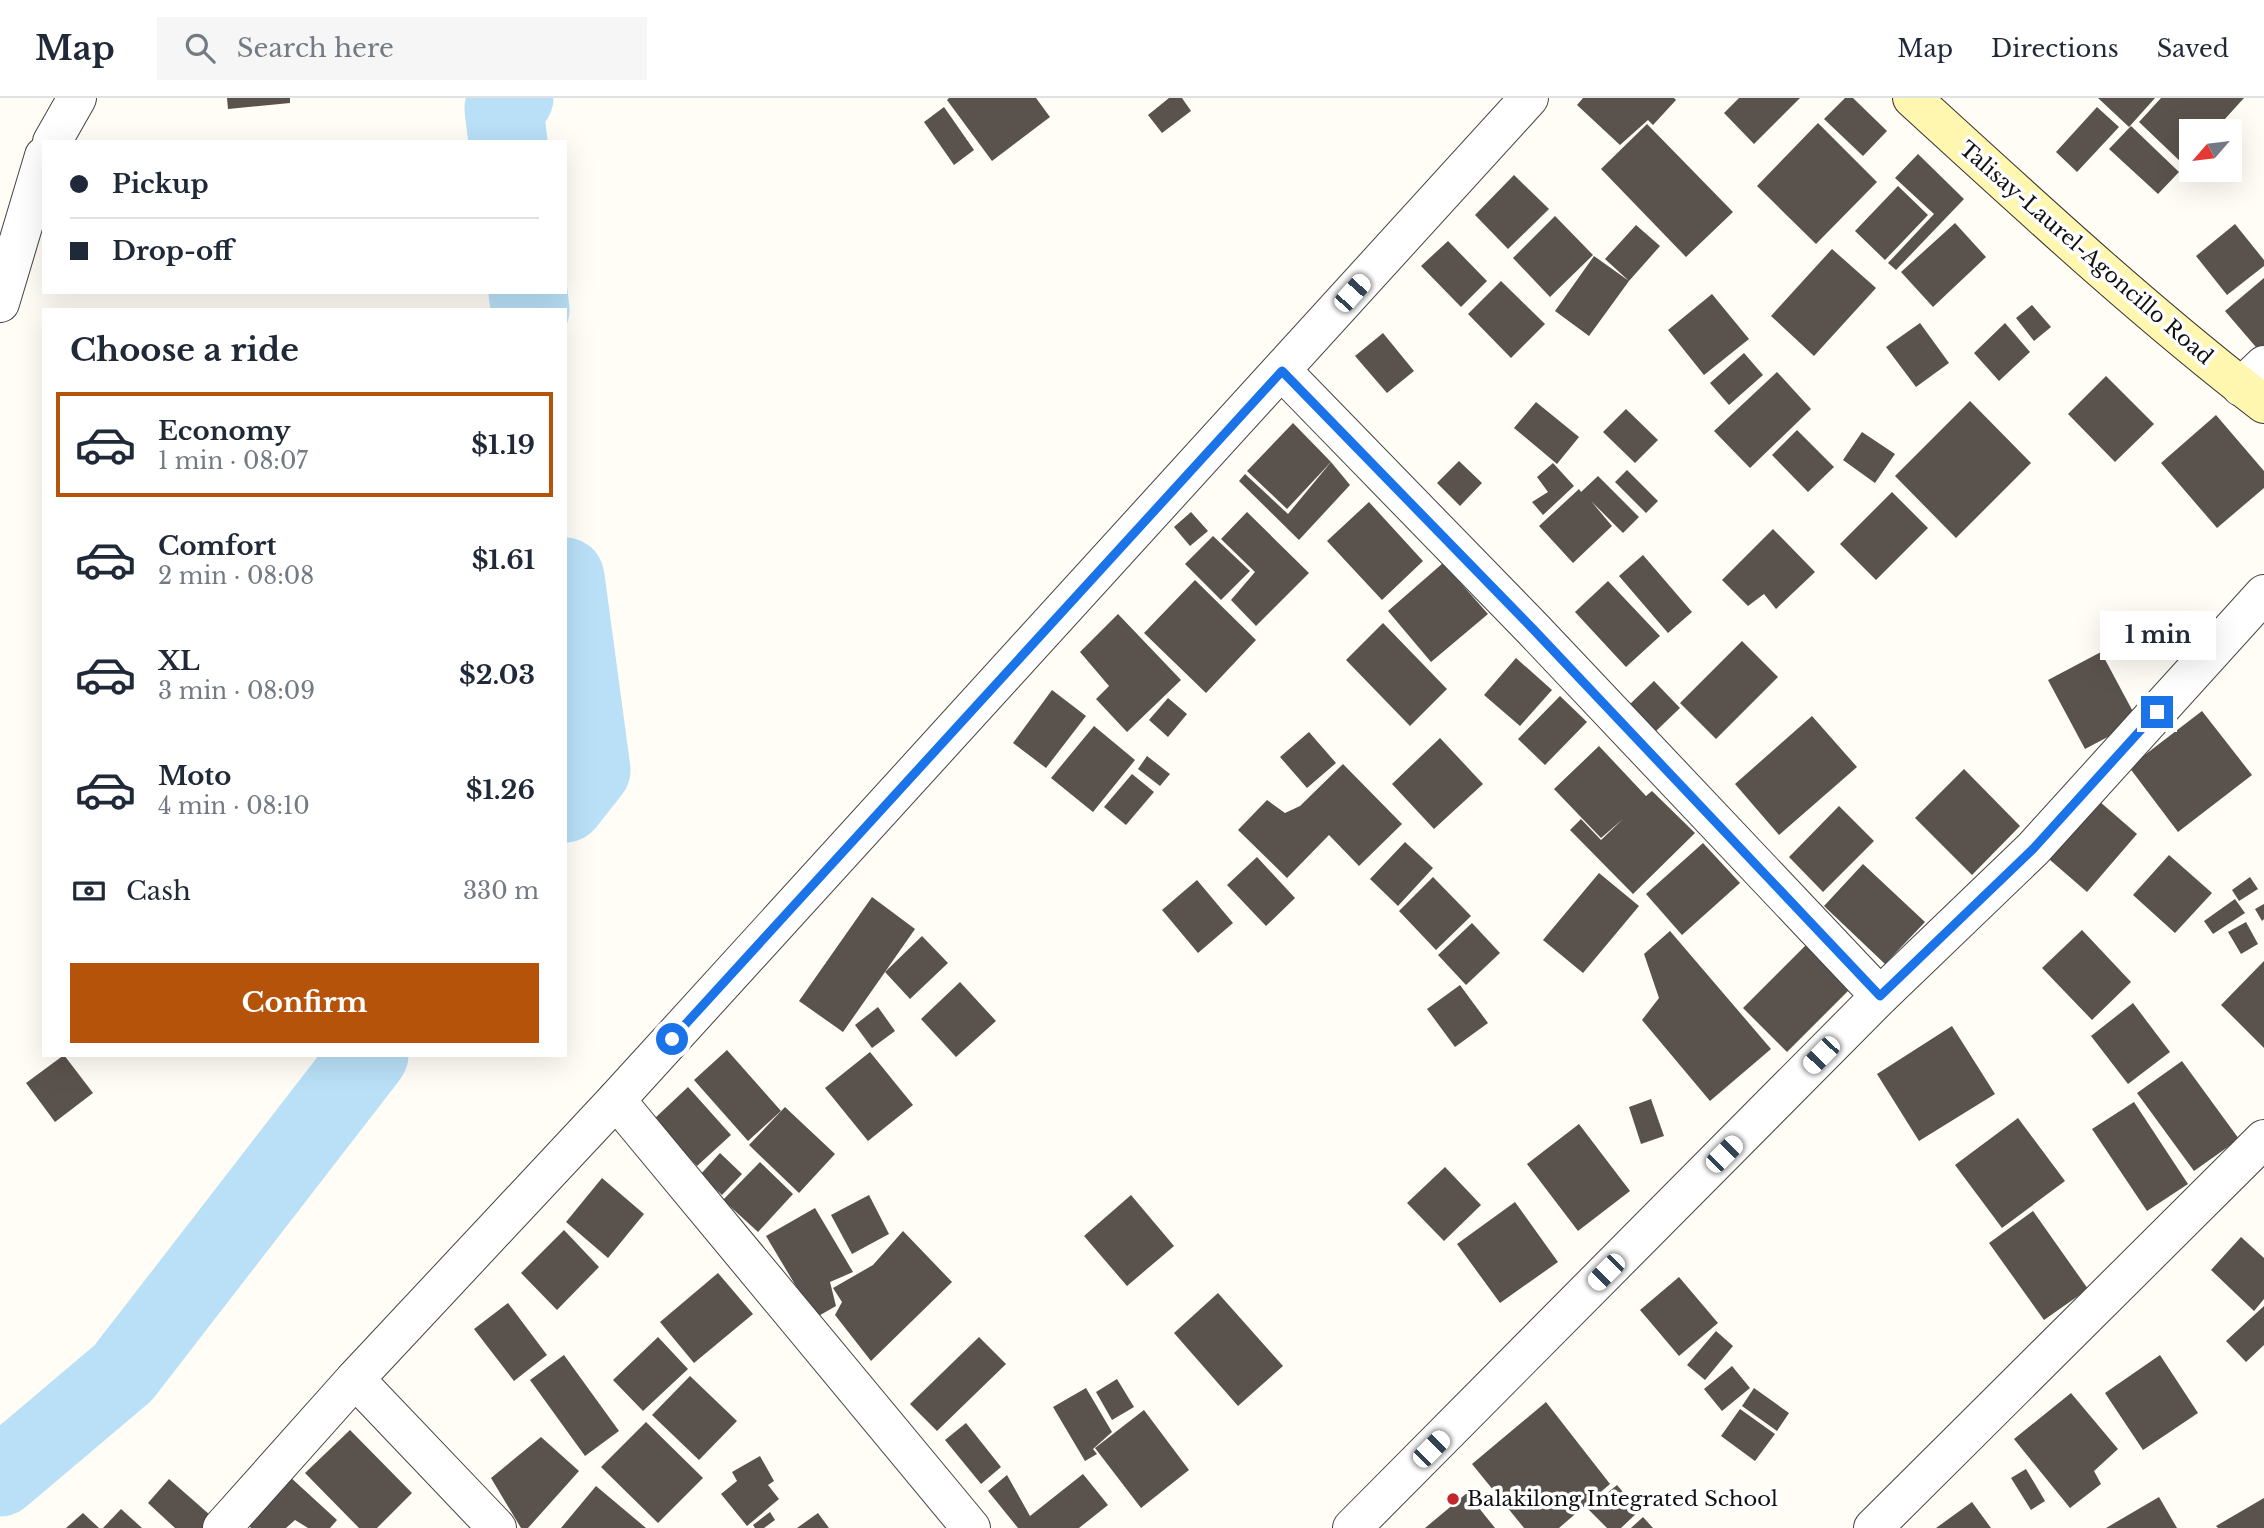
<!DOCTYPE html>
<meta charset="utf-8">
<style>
:root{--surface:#fff;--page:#f6f6f7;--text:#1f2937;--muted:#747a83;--line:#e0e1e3;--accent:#b45309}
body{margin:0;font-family:"Libre Baskerville",serif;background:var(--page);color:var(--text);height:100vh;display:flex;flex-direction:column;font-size:26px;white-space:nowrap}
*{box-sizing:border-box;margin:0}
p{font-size:23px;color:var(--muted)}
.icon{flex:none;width:38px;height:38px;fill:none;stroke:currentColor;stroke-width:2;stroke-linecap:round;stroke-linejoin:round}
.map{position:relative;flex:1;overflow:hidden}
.details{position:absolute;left:42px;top:210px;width:525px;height:749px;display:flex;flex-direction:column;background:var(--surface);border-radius:0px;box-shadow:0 7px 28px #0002}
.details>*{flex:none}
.top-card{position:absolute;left:42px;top:42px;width:525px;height:154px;border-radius:0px;box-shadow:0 7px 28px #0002;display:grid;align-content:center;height:154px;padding:0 28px;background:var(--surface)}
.needle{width:46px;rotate:242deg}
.controls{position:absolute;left:2179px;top:21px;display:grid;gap:14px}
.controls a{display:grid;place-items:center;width:63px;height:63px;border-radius:0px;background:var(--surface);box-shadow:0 7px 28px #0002;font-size:35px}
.end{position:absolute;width:32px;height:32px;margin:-16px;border:9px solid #1a73e8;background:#fff;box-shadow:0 0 0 4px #fff}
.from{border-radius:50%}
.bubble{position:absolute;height:49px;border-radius:0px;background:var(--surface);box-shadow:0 7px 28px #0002;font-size:23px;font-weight:700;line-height:49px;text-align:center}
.car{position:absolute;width:21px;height:42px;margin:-21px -10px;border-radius:9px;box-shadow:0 0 5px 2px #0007;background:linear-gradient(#fff 24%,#345 0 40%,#fff 0 76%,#345 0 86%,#fff 0)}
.top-card b{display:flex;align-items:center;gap:24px;height:66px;font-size:26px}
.top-card b+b{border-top:2px solid var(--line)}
.top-card i{width:18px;height:18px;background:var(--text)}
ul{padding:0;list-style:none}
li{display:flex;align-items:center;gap:21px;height:105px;margin:0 14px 10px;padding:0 14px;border:4px solid transparent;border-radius:0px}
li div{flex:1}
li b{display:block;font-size:26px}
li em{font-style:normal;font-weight:700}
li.selected{border-color:var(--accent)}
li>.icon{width:63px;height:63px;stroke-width:1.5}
h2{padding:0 28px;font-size:32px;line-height:84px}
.pay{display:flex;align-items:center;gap:18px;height:77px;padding:0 28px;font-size:26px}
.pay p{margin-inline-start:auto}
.button{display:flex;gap:14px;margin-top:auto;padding:14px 28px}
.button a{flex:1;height:80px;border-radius:0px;background:var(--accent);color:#fff;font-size:28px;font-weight:700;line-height:80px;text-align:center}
header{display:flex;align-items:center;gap:42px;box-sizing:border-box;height:98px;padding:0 35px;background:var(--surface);border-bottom:2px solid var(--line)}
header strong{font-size:33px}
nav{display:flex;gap:38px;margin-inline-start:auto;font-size:24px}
.search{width:490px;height:63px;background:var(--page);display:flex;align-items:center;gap:18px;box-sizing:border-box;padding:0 24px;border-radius:0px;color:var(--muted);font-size:26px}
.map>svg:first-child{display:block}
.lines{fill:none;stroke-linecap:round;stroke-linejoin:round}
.river{stroke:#b9e0f7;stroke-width:79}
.building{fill:#5a524d}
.minor-casing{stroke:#444;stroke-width:40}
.secondary-casing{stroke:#333;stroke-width:40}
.minor{stroke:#fff;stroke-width:38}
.secondary{stroke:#fff6b0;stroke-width:38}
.route{stroke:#1a73e8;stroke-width:9}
.poi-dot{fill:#c4262e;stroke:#fff;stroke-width:2.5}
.labels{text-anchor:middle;stroke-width:7;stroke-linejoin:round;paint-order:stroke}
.street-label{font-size:21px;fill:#111;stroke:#fff}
.poi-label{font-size:21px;fill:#111;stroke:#fff;text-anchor:start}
</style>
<header>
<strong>Map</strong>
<div class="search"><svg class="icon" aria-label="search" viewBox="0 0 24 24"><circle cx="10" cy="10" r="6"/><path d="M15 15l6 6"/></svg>Search here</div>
<nav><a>Map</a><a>Directions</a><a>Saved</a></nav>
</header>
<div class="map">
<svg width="2264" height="1430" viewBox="0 0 2264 1430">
<rect width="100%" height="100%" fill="#fffdf5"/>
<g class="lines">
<!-- river -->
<g class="river">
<polyline points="508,44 504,11 514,0"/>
<polyline points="528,194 530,212"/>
<polyline points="565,479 591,672 565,705"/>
<polyline points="0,1379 123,1275 369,957"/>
</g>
</g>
<!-- building -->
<g class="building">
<polygon points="227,0 290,0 290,5 228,11"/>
<polygon points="949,0 1036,0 1050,19 992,63 947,2"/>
<polygon points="1169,0 1182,0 1191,13 1162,35 1148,17"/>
<polygon points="1583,0 1674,0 1676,2 1653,27 1648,22 1620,47 1577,7"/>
<polygon points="1739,0 1800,0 1754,46 1724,15"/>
<polygon points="1845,0 1853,0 1887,33 1863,58 1824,21"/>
<polygon points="2098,0 2155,0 2129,29"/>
<polygon points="2161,0 2244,0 2214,33 2191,33 2191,57 2183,66 2139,24"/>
<polygon points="944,9 974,52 954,67 924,24"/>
<polygon points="2097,9 2119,29 2077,74 2056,54"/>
<polygon points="1818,25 1877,84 1816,146 1757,88"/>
<polygon points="1647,26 1733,114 1686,159 1601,71"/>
<polygon points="2131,28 2179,74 2158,96 2109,51"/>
<polygon points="1918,56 1964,101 1896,172 1888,165 1934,116 1895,80"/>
<polygon points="1514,77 1549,111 1508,151 1475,117"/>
<polygon points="1898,88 1928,117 1885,162 1855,133"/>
<polygon points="1555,118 1593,157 1550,199 1513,160"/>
<polygon points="1955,125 1986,159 1933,209 1901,174"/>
<polygon points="2235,126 2264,162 2264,168 2227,197 2196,158"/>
<polygon points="1636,127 1660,148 1629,183 1589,238 1555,213 1594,158 1629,183 1605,161"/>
<polygon points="1448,143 1487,183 1461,209 1421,168"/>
<polygon points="1832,151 1876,190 1814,258 1771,218"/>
<polygon points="2264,180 2264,252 2261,255 2225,213"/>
<polygon points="1501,183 1545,226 1511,260 1468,216"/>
<polygon points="1712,196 1749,241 1704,277 1668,232"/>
<polygon points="2032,207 2051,229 2034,243 2016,220"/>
<polygon points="1920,225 1949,265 1916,289 1886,249"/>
<polygon points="2005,225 2030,254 1999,283 1974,255"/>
<polygon points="1383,235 1414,273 1387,295 1355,258"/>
<polygon points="1744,255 1763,277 1729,307 1710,285"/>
<polygon points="1777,274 1811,311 1750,370 1714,333"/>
<polygon points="2106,278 2154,326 2115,364 2068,316"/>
<polygon points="1970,303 2031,365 1956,440 1895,378"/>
<polygon points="1536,304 1579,339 1557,366 1514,330"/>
<polygon points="1626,311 1658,342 1635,365 1603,334"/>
<polygon points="2216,317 2264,373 2264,390 2217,430 2161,365"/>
<polygon points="1293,325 1331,364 1287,411 1247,373"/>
<polygon points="1797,332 1834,369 1808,394 1772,357"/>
<polygon points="1862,334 1895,356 1875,385 1843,362"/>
<polygon points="1459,363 1482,385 1460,408 1437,385"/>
<polygon points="1331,364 1350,387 1299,442 1239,383 1245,376 1288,416"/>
<polygon points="1553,365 1574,388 1543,417 1532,404 1548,394 1537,379"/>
<polygon points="1627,372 1658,403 1646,415 1615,384"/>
<polygon points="1598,378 1639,419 1623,435 1591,403 1612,428 1573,465 1539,428 1579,391 1581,394"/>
<polygon points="1892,394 1928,430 1876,482 1840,446"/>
<polygon points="1369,404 1423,463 1382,502 1327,443"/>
<polygon points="1191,414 1208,433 1190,448 1174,429"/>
<polygon points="1247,414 1309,475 1256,528 1231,502 1255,474 1221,441"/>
<polygon points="1773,431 1815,474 1776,511 1764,496 1748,508 1722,482"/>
<polygon points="1213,438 1250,473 1221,502 1185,466"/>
<polygon points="1643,457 1692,514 1668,535 1619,478"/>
<polygon points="1443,465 1488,516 1431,564 1388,513"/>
<polygon points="1195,482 1256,542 1206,595 1144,535"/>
<polygon points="1608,483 1660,538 1626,569 1575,514"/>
<polygon points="1118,516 1181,582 1127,634 1096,601 1109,588 1080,554"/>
<polygon points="1383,525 1447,591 1410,628 1346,562"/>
<polygon points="1742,543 1778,579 1716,641 1680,605"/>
<polygon points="2101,554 2138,623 2085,651 2048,582"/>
<polygon points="1516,560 1552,592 1520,628 1484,597"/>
<polygon points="1654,583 1680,610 1655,634 1629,607"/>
<polygon points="1052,592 1086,618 1046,670 1013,645"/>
<polygon points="1560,598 1587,624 1545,667 1518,641"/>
<polygon points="1168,600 1187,616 1168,639 1149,622"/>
<polygon points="2202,613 2252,677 2178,734 2129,669"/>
<polygon points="1812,618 1857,669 1779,737 1735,686"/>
<polygon points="1094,628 1135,662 1093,714 1051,680"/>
<polygon points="1309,634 1336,665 1307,690 1280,659"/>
<polygon points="1440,640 1483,686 1434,731 1392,686"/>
<polygon points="1599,648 1646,698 1652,693 1695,735 1633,796 1570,732 1581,721 1601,742 1623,721 1601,740 1554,691"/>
<polygon points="1147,658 1170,676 1160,688 1138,671"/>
<polygon points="1343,666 1402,726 1359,768 1329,737 1287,780 1238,732 1267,702 1285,715 1300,708"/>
<polygon points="1964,671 2020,728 1972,777 1915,720"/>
<polygon points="1132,676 1154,694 1126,727 1104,709"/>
<polygon points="2092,697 2137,736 2087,794 2042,755"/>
<polygon points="1839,708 1874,743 1823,794 1789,759"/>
<polygon points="1405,744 1433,770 1398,808 1370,781"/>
<polygon points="1703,745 1740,785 1682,837 1646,796"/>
<polygon points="2169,757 2212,795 2175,835 2133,797"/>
<polygon points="1257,759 1295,800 1266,828 1227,787"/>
<polygon points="1863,766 1925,824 1885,866 1824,808"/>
<polygon points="1599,775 1639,808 1583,875 1543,842"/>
<polygon points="1433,779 1471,818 1436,852 1399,813"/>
<polygon points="2250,779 2258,791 2239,803 2232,792"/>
<polygon points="1197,782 1233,825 1198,855 1162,812"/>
<polygon points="872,799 915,831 843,934 799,903"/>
<polygon points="2235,801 2245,815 2213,836 2204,823"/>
<polygon points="2264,806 2264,821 2262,823 2255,811"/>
<polygon points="2246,824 2258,846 2241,856 2228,834"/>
<polygon points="1472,825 1500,855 1466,887 1438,857"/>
<polygon points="2082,832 2131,884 2092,922 2042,870"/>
<polygon points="1670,833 1771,951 1710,1003 1642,922 1659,900 1644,856"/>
<polygon points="922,838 948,865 910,901 885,874"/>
<polygon points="1806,847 1849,892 1787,954 1743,910"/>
<polygon points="2264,863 2264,950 2221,907"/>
<polygon points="960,884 996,923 956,959 921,921"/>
<polygon points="1460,887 1488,925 1455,949 1427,911"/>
<polygon points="2133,905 2170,954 2128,986 2091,938"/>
<polygon points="878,909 895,933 872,950 855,927"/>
<polygon points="1952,928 1995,996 1919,1043 1877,976"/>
<polygon points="727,952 781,1013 748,1043 694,982"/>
<polygon points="870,954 913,1007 868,1043 825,990"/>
<polygon points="64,957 93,995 55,1024 26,985"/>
<polygon points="2182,963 2239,1041 2194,1073 2137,995"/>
<polygon points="688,989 731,1037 697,1068 654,1021"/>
<polygon points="1651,1001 1664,1038 1641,1046 1629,1009"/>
<polygon points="2134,1004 2188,1086 2147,1113 2092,1031"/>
<polygon points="785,1009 835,1056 799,1095 749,1047"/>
<polygon points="2018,1020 2065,1083 2002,1130 1955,1067"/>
<polygon points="1579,1026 1630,1093 1578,1133 1527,1066"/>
<polygon points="720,1055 742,1076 722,1097 700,1077"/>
<polygon points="760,1064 793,1096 758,1134 723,1102"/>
<polygon points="1445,1069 1481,1107 1444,1143 1407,1105"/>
<polygon points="602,1080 644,1116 608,1160 566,1124"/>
<polygon points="869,1097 889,1136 852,1156 831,1117"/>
<polygon points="1131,1097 1174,1148 1127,1188 1084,1138"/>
<polygon points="1515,1104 1558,1164 1500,1205 1457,1146"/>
<polygon points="815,1110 853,1174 830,1184 836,1208 815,1220 766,1138"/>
<polygon points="2033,1113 2088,1191 2044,1222 1989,1145"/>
<polygon points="564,1132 599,1169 557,1212 521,1175"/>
<polygon points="903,1133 952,1184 871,1263 835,1217 842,1204 833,1190 873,1167"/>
<polygon points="2241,1139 2264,1160 2264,1201 2254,1213 2211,1172"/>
<polygon points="718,1175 753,1216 694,1265 660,1224"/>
<polygon points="1679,1179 1718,1225 1679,1258 1640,1212"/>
<polygon points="1218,1195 1283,1268 1238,1308 1174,1235"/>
<polygon points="508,1205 547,1257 514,1283 474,1231"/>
<polygon points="2264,1208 2264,1247 2246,1264 2226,1243"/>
<polygon points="1716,1233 1733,1248 1705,1282 1687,1267"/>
<polygon points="658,1239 688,1271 643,1313 613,1282"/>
<polygon points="979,1239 1006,1266 937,1333 910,1306"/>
<polygon points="564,1257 619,1333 585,1358 530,1282"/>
<polygon points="2160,1257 2198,1315 2143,1352 2105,1295"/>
<polygon points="1732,1268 1750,1290 1722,1313 1704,1291"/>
<polygon points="690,1278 737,1323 699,1362 652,1317"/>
<polygon points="1117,1281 1134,1309 1112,1322 1096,1294"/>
<polygon points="1086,1290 1112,1334 1093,1351 1097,1356 1085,1363 1053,1309"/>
<polygon points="1754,1290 1789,1315 1777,1333 1742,1308"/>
<polygon points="2071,1295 2118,1351 2094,1373 2101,1386 2070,1410 2014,1341"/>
<polygon points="1546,1304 1610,1386 1559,1430 1524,1430 1472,1366"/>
<polygon points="1740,1311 1775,1336 1755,1363 1721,1338"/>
<polygon points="1144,1312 1189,1372 1141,1410 1095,1350"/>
<polygon points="646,1324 703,1380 658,1425 601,1369"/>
<polygon points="966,1325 1001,1369 981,1386 945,1342"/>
<polygon points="350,1332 412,1395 377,1430 359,1430 305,1375"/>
<polygon points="541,1339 579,1373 528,1430 521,1430 491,1380"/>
<polygon points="760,1358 774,1383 768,1387 779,1401 747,1428 721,1396 737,1383 732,1374"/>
<polygon points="2026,1371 2045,1403 2031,1412 2011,1380"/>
<polygon points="1083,1376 1108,1407 1079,1430 1018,1430 988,1393 1007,1377 1030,1418"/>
<polygon points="289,1378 337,1422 330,1430 308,1430 295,1422 286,1430 251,1430 246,1424"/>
<polygon points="169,1381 218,1424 212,1430 175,1430 148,1405"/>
<polygon points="1617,1387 1639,1413 1621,1430 1607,1430 1588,1411"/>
<polygon points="596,1388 646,1430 561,1430"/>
<polygon points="1467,1395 1495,1430 1425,1430"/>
<polygon points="2159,1399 2177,1430 2106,1430"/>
<polygon points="2264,1400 2264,1430 2218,1430 2216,1428"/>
<polygon points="1972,1404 1991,1430 1936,1430"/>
<polygon points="121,1411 142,1430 103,1430"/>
<polygon points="770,1414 775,1422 764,1430 755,1430 753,1427"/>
<polygon points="83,1415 99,1430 66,1430"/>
<polygon points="818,1415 829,1430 797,1430"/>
<polygon points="1643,1419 1653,1430 1631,1430"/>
</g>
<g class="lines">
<!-- minor casing -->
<g class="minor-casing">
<g id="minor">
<polyline points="52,44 77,0"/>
<polyline points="0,205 44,58"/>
<polyline points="1282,273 1533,531 1880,898"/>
<polyline points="2241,289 2264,267"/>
<polyline points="616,1002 971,1430"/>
<polyline points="355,1281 497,1430"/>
<polyline points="222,1430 355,1281 616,1002 1529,0"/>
<polyline points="1352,1430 1880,898 2033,751 2264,496"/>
<polyline points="1873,1430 2264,1041"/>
</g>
</g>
<!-- secondary casing -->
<g class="secondary-casing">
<path id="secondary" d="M 1912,0 C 2027,105 2141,211 2264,306"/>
</g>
<!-- minor -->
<use href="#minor" class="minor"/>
<!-- secondary -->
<use href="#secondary" class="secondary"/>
</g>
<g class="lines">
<!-- route -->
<polyline class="route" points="672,941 1282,273 1533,531 1880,898 2033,751 2157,614"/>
</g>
<!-- markers -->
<circle class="poi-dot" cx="1453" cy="1401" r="7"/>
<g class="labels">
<!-- street labels -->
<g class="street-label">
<text transform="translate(2086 155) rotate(41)" y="7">Talisay-Laurel-Agoncillo Road</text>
</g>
<!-- poi labels -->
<g class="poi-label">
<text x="1467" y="1408">Balakilong Integrated School</text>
</g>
</g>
</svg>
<div class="controls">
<a><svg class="needle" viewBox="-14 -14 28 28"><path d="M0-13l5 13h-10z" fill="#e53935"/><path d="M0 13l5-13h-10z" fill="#747a83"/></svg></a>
</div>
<i class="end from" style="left:672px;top:941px"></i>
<i class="end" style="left:2157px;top:614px"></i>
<div class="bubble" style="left:2100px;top:513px;width:116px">1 min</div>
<i class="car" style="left:1352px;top:195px;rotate:42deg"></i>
<i class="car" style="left:1821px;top:957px;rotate:224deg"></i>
<i class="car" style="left:1724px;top:1056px;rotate:45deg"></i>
<i class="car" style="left:1606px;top:1174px;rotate:225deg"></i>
<i class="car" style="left:1431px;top:1351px;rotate:45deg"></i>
<div class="top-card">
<b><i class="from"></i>Pickup</b>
<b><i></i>Drop-off</b>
</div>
<section class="details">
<h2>Choose a ride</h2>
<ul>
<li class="selected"><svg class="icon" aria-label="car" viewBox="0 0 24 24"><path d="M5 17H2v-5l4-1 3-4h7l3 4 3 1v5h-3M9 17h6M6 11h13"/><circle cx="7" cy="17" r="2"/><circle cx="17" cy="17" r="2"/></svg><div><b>Economy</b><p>1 min · 08:07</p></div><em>$1.19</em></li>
<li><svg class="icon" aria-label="car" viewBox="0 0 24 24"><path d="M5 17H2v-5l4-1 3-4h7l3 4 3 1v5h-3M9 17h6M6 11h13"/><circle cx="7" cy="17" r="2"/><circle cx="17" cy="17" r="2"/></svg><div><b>Comfort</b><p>2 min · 08:08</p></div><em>$1.61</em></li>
<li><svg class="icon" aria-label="car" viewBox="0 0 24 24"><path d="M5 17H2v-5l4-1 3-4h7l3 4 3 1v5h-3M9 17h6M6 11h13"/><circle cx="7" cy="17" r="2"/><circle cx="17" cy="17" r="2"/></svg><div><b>XL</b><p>3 min · 08:09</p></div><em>$2.03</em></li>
<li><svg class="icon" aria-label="car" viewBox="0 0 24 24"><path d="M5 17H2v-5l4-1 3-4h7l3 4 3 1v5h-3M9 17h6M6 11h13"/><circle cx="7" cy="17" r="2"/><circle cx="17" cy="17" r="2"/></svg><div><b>Moto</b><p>4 min · 08:10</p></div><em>$1.26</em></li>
</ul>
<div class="pay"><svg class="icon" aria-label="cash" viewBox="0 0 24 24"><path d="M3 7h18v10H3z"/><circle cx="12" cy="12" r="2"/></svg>Cash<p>330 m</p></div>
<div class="button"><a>Confirm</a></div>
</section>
</div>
